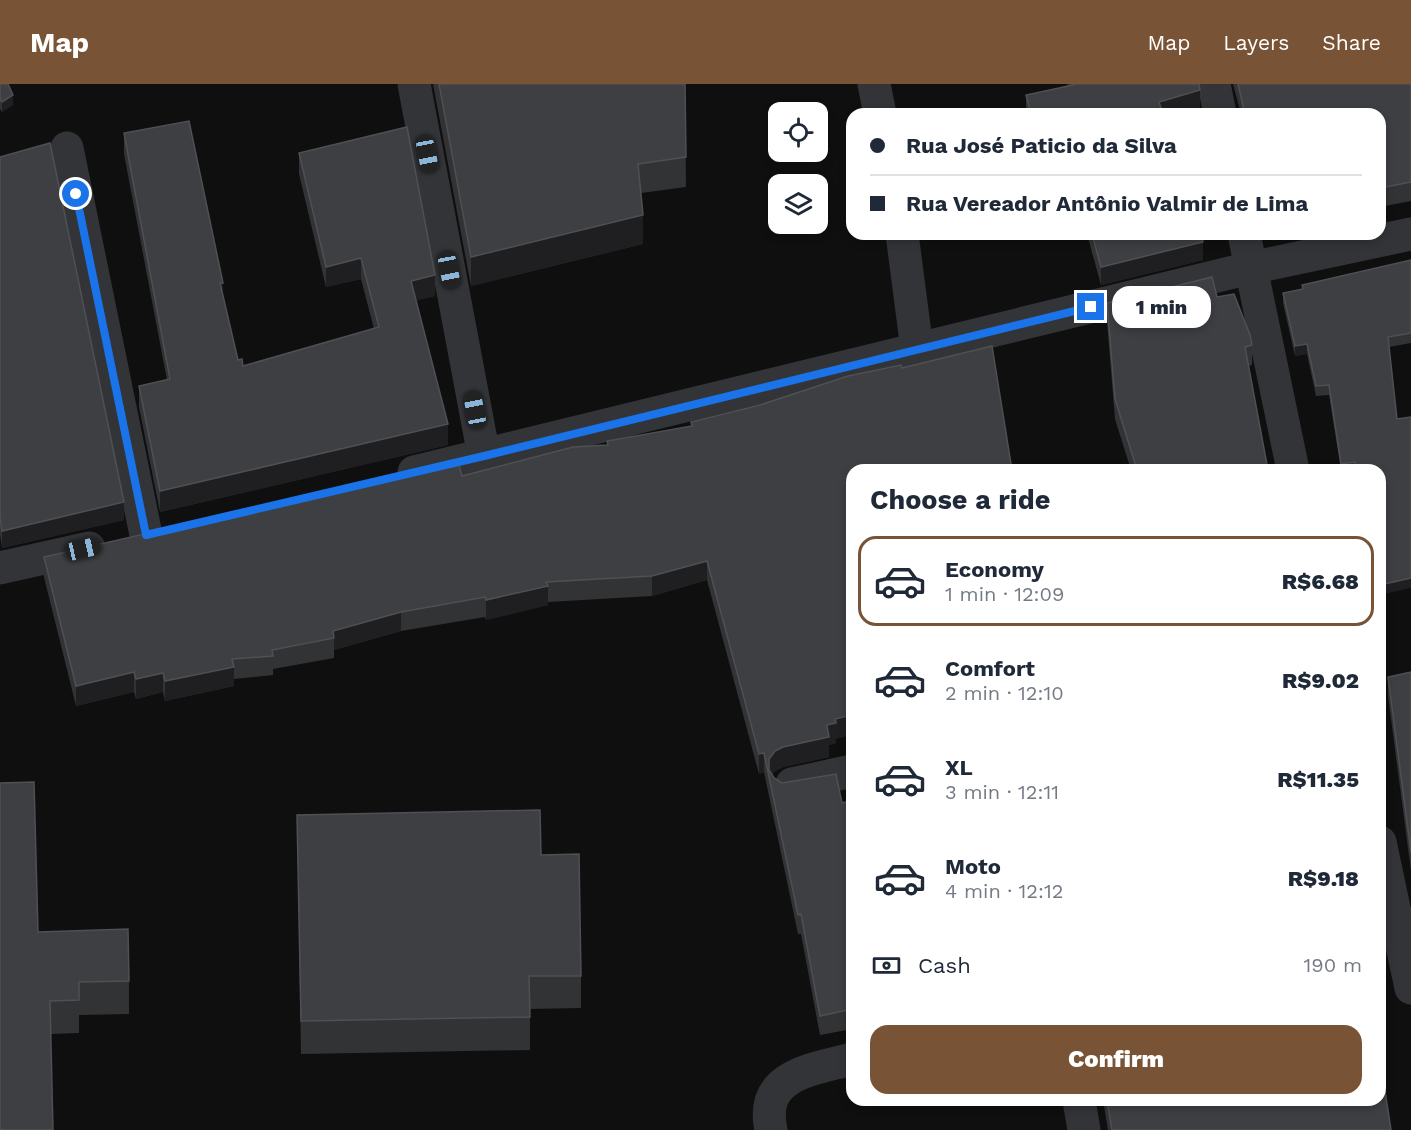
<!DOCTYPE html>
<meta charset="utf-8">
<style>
:root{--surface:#fff;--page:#f6f6f7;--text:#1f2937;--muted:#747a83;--line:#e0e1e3;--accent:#785335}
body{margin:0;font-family:"Work Sans",sans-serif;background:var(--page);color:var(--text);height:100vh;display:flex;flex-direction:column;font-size:22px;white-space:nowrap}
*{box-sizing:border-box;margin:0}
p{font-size:20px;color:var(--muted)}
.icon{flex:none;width:33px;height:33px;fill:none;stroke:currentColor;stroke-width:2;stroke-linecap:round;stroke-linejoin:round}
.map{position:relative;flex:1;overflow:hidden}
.panel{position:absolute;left:846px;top:380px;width:540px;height:642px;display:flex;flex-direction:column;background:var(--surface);border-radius:18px;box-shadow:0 3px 9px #0003}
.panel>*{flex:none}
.guide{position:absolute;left:846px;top:24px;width:540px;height:132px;border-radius:18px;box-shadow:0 3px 9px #0003;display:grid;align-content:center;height:132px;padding:0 24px;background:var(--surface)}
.controls{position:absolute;left:768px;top:18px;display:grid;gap:12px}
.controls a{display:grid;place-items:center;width:60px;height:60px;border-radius:12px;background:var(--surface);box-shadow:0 3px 9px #0003;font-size:30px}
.end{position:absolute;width:27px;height:27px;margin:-14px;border:8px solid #1a73e8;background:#fff;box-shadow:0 0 0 3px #fff}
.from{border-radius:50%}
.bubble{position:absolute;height:42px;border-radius:18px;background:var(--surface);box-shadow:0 3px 9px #0003;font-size:20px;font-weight:800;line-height:42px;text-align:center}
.car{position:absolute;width:18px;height:36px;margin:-18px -9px;border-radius:8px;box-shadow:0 0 4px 2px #0007;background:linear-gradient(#222 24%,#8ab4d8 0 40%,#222 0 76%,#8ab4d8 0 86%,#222 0)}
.guide b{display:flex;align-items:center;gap:21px;height:57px;font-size:22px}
.guide b+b{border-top:2px solid var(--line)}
.guide i{width:15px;height:15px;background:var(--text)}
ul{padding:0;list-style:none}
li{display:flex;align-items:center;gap:18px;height:90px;margin:0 12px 9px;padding:0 12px;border:3px solid transparent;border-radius:18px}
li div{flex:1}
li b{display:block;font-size:22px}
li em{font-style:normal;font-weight:800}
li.selected{border-color:var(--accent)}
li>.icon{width:54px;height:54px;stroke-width:1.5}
h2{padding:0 24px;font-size:27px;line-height:72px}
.pay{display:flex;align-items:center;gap:15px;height:66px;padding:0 24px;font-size:22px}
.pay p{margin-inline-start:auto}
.cta{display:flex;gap:12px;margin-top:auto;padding:12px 24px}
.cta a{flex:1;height:69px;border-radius:18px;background:var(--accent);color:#fff;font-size:24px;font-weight:800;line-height:69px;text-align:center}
header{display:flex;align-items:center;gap:36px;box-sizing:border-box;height:84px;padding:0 30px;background:var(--accent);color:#fff}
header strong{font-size:28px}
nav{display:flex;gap:33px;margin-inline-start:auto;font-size:21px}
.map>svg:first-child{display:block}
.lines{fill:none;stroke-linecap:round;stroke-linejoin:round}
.minor{stroke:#323437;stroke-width:33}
.wall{fill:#323335}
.shaded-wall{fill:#1f1f21}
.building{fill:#3e3f42;stroke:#4e5054;stroke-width:1.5}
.route{stroke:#1a73e8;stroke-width:8}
</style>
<header>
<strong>Map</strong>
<nav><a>Map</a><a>Layers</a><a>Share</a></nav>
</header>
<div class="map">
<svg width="1411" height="1046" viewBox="0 0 1411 1046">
<rect width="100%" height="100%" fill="#0f0f10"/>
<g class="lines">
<!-- minor -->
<g class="minor">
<polyline points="414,0 484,372"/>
<polyline points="874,0 880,30"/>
<polyline points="1214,0 1220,30"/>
<polyline points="67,64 146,451"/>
<polyline points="902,150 917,265"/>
<polyline points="1244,150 1293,386"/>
<polyline points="414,388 1250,184 1411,150"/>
<polyline points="0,484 89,464"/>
<polyline points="792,700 852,687"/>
<polyline points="1380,758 1411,904"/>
<polyline points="1079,1016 1084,1046"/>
<path d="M 771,1046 C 759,990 812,986 852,975"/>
</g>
</g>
<!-- wall -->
<g class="wall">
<polygon points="0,0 13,21 2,28 0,25"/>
<polygon points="433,0 685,0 686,103 641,109 643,160 471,202"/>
<polygon points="1067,0 1199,0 1200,25 1182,30 1026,30 1026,11 1068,2"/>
<polygon points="1233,0 1411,0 1411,117 1380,123 1380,30 1241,30"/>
<polygon points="124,49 223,212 238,276 243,282 374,245 361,195 326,203 299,90 299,69 435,212 416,216 448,361 160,428 139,323 139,302 167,296 124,70"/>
<polygon points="0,73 124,436 2,464 0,450"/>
<polygon points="1087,150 1201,150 1203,176 1101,201"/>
<polygon points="1411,176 1411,259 1389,263 1380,386 1341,386 1329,311 1316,312 1307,270 1295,272 1283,219 1283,209 1302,205 1302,201"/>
<polygon points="1217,213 1252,261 1252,281 1248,282 1268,386 1131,386 1115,335 1107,238 1107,219"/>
<polygon points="691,338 836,655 836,659 829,661 829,673 783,683 775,687 772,691 774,694 782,699 842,719 852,716 852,945 820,951 801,850 798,850 764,688 759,690 707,496 652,512 548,518 548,521 486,536 485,533 401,547 334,566 334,574 273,585 273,591 234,595 234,602 165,617 163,608 136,615 134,608 76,622 44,493 44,473 462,392 607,361 607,357 691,342"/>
<polygon points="1411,588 1411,787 1388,612 1388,593"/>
<polygon points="297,731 541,771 581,892 581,924 530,925 530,966 301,970"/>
<polygon points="38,848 129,897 129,930 79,931 79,949 51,950"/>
<polygon points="1103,1016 1380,1016 1391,1046 1108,1046"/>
</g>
<!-- shaded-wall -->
<g class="shaded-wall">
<polygon points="1200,6 1200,25 1182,30 1159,30 1159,18"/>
<polygon points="13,11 13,21 2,28 2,18"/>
<polygon points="643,131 643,160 471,202 471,173"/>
<polygon points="1203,158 1203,176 1101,201 1101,183"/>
<polygon points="361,174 361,195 326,203 326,183"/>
<polygon points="435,191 435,212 411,218 411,197"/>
<polygon points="220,199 223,199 223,219"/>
<polygon points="1307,260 1307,270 1295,272 1295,262"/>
<polygon points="448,340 448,361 160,428 160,407"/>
<polygon points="124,418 124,436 2,464 2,447"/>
<polygon points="707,477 707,496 652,512 652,492"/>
<polygon points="1411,494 1411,504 1380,511 1380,501"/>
<polygon points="548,502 548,521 486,536 486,516"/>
<polygon points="401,528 401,547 334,566 334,554 333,547"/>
<polygon points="234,583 234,602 165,617 165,597"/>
<polygon points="134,588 134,608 76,622 76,602"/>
<polygon points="163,589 163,608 136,615 136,595"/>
<polygon points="852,631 852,651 836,655 836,659 829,661 829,673 783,683 775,687 769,695 769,675 775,667 827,641 835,635"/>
<polygon points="764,669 764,688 759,690 759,670"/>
</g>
<!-- building -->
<g class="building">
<polygon points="0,0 8,0 13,11 2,18 0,15"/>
<polygon points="439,0 685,0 686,73 638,80 643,131 471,173"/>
<polygon points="1072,0 1199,0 1200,6 1159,18 1163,30 1031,30 1026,11 1073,1"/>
<polygon points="1238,0 1411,0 1411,98 1380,104 1380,30 1245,30"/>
<polygon points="189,37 223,199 220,199 238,276 242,275 243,282 379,243 361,174 326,183 299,69 407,43 435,191 411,197 448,340 160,407 139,302 170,295 124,49"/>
<polygon points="50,59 124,418 2,447 0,433 0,73"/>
<polygon points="1092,150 1201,150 1203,158 1101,183"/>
<polygon points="1411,176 1411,249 1388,253 1397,335 1411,333 1411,494 1380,501 1380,386 1356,386 1355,378 1341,380 1329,301 1316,302 1307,260 1295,262 1283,209 1303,205 1302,201"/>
<polygon points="1212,193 1217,213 1234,210 1250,251 1252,261 1245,263 1268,386 1137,386 1115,315 1107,219"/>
<polygon points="992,262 1012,386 852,386 852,631 835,635 836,639 827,641 829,653 783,663 775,667 769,675 769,686 774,694 782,699 836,690 842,719 852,716 852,925 820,932 801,830 798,831 764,669 759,670 707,477 652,492 546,498 548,502 486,516 485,513 401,528 333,547 334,554 272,566 273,572 232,575 234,583 165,597 163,589 136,595 134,588 76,602 44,473 458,378 462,392 573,363 608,361 607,357 692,342 691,338 760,321 848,292 901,281 902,284"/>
<polygon points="1411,588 1411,768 1388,593"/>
<polygon points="34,698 38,848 128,845 129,897 79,898 79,916 50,917 53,1046 0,1046 0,699"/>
<polygon points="540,726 541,771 579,770 581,892 529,892 530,933 301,937 297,731"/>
<polygon points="1380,974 1391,1046 1112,1046 1107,1016 1380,1016"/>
</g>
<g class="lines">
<!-- route -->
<polyline class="route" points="76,110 146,451 484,372 1091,223"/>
</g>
</svg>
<div class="controls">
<a><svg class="icon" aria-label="locate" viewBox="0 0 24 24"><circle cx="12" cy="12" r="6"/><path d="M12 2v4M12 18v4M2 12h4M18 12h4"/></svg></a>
<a><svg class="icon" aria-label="layers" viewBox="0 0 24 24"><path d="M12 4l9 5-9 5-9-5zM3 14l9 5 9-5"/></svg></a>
</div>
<i class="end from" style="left:76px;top:110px"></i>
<i class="end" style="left:1091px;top:223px"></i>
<div class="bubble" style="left:1112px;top:202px;width:99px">1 min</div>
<i class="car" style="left:427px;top:70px;rotate:169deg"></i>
<i class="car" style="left:449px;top:186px;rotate:169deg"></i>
<i class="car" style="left:475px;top:326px;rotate:349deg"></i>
<i class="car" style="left:83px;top:465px;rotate:77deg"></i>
<div class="guide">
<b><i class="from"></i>Rua José Paticio da Silva</b>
<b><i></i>Rua Vereador Antônio Valmir de Lima</b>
</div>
<section class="panel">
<h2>Choose a ride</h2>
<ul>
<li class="selected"><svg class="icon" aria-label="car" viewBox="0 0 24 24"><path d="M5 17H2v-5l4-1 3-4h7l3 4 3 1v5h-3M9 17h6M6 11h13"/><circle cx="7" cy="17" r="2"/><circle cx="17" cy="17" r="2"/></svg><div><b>Economy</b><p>1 min · 12:09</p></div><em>R$6.68</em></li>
<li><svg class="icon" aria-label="car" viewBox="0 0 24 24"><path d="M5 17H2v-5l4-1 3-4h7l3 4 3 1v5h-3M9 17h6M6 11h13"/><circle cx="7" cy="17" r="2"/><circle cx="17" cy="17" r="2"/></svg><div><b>Comfort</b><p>2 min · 12:10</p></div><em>R$9.02</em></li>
<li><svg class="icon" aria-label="car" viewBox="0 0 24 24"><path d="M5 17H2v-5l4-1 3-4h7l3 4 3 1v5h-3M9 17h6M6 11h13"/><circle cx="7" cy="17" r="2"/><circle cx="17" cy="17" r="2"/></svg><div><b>XL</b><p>3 min · 12:11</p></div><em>R$11.35</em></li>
<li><svg class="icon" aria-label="car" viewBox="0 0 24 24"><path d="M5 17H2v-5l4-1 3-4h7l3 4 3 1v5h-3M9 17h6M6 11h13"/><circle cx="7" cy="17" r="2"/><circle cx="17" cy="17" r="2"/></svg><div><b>Moto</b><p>4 min · 12:12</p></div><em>R$9.18</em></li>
</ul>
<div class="pay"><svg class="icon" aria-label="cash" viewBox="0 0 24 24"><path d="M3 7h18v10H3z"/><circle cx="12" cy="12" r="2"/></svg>Cash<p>190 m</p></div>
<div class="cta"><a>Confirm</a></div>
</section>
</div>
